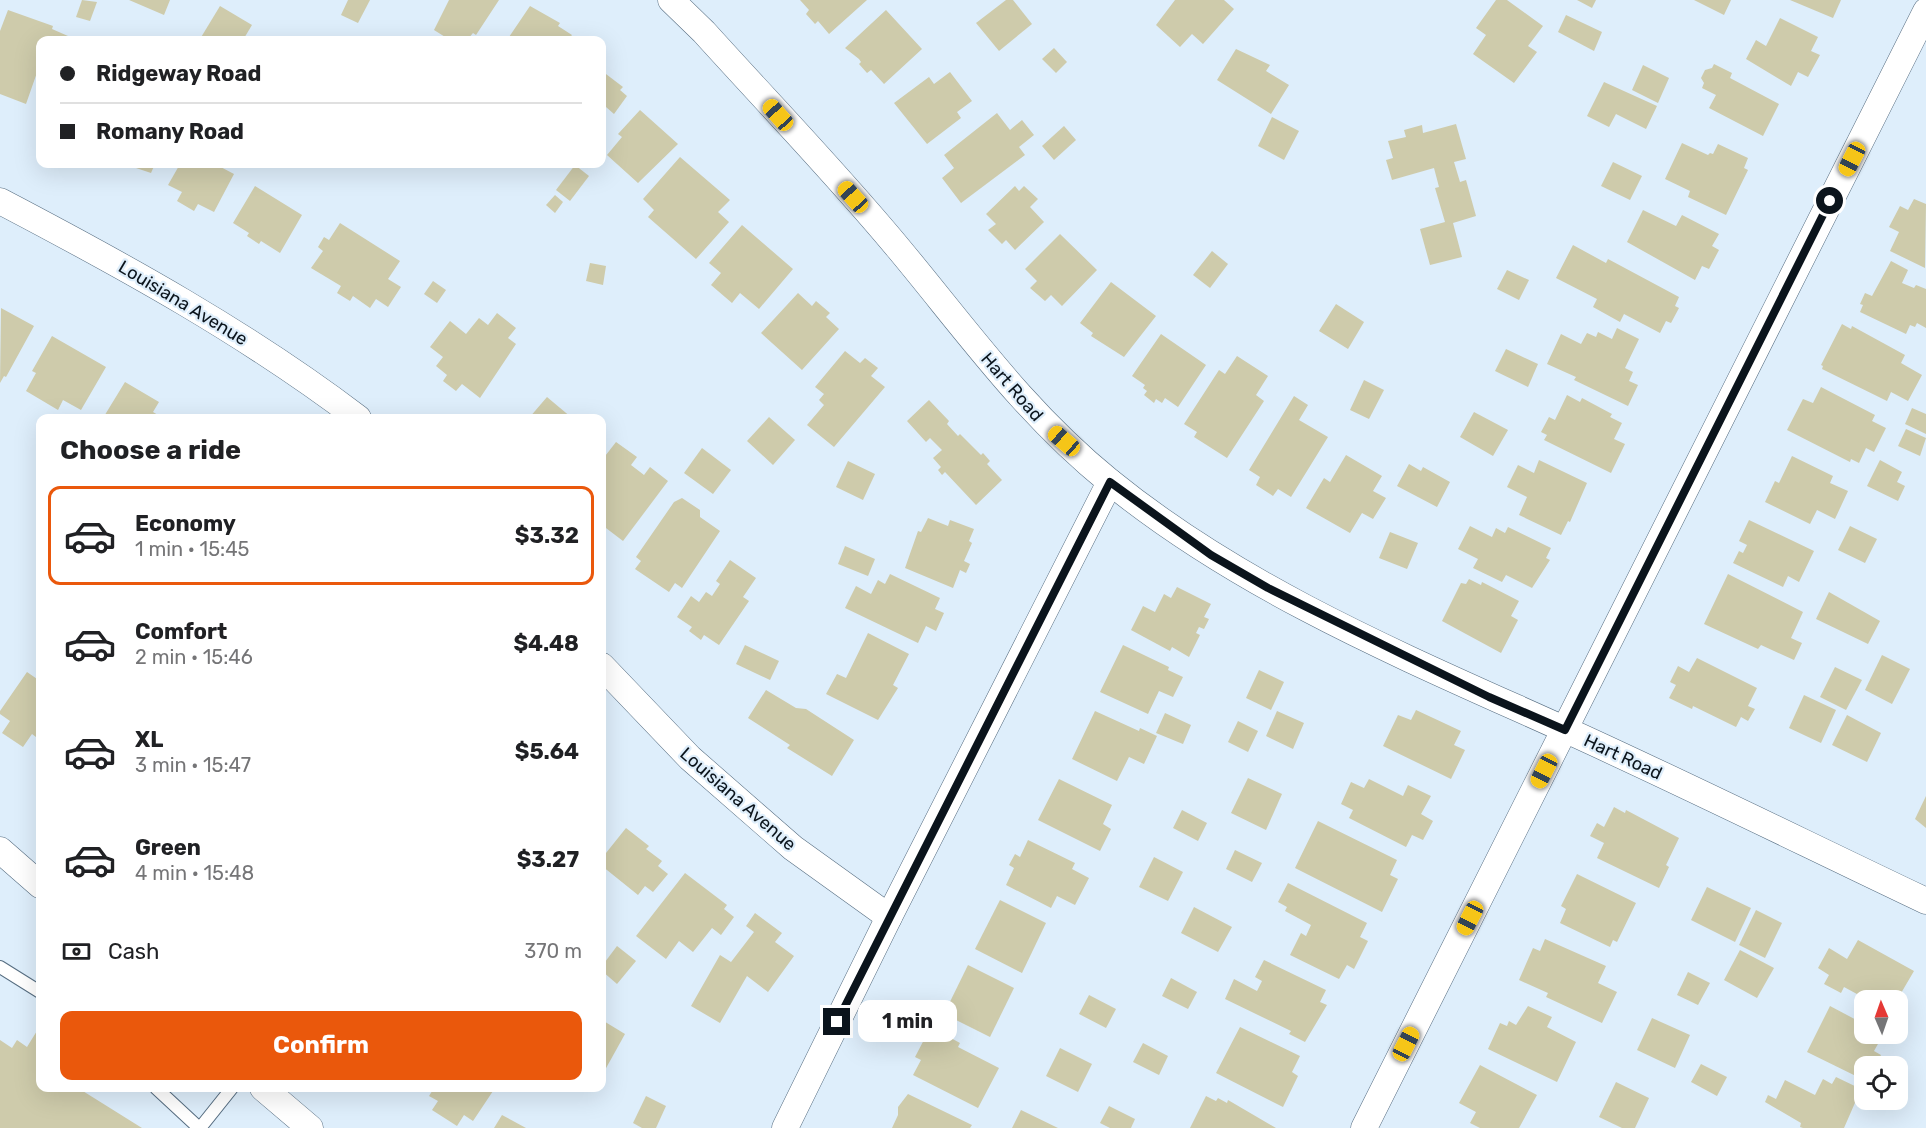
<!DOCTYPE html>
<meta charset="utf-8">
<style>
:root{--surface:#fff;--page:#f6f6f6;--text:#202124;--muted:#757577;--line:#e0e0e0;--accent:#ea580c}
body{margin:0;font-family:Rubik,sans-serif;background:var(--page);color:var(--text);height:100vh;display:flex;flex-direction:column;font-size:22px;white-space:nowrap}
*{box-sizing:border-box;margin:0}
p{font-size:20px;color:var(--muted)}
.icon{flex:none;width:33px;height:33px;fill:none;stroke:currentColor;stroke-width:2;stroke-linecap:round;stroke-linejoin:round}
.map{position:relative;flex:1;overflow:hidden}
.details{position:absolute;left:36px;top:414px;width:570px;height:678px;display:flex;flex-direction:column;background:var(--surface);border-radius:12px;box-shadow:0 6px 24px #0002}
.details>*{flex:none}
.hud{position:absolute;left:36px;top:36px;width:570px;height:132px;border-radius:12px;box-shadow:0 6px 24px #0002;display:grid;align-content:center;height:132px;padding:0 24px;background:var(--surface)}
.needle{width:39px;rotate:358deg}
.tools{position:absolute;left:1854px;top:990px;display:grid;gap:12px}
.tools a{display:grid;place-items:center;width:54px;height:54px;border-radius:12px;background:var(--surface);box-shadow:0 6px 24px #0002;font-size:30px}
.end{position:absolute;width:27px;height:27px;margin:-14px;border:8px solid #0b141c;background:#fff;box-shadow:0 0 0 3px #fff}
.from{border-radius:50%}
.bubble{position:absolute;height:42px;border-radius:12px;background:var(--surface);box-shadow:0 6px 24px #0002;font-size:20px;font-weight:700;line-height:42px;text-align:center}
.car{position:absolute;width:18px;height:36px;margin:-18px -9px;border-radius:8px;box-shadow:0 0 4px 2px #0007;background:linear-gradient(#f5c518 24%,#345 0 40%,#f5c518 0 76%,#345 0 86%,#f5c518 0)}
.hud b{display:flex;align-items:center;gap:21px;height:57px;font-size:22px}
.hud b+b{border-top:2px solid var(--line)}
.hud i{width:15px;height:15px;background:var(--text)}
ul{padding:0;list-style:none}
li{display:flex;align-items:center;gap:18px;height:99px;margin:0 12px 9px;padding:0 12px;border:3px solid transparent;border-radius:12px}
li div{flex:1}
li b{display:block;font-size:22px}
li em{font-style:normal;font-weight:700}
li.on{border-color:var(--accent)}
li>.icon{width:54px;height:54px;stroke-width:1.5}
h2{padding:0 24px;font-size:27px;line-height:72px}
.pay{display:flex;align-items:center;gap:15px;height:66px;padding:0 24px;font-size:22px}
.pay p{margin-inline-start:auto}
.cta{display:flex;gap:12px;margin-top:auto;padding:12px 24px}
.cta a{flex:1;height:69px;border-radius:12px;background:var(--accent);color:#fff;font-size:24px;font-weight:700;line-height:69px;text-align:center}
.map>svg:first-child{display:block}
.building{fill:#cecbab}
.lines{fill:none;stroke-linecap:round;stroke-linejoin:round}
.lane-casing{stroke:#566d81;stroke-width:14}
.street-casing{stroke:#566d81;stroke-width:27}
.lane{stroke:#fff;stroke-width:12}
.street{stroke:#fff;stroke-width:26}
.route{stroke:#0b141c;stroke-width:8}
.labels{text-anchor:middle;stroke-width:4.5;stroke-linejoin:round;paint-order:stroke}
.street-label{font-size:18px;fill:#0b141c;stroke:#deeefb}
</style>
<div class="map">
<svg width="1926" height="1128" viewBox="0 0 1926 1128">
<rect width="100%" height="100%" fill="#deeefb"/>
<!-- building -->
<g class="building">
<polygon points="82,0 97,2 90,21 76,17"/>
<polygon points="129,0 170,0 164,15"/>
<polygon points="348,0 370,0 358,23 341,15"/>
<polygon points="449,0 499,0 476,35 473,33 467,40 450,40 434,30"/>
<polygon points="800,0 867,0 829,34 818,21 815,24 806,14 809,10"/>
<polygon points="1006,0 1013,0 1032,24 999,51 976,23"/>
<polygon points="1175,0 1224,0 1234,9 1203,44 1192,34 1180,47 1156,25"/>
<polygon points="1496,0 1507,0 1543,26 1528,46 1537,52 1514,83 1473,54 1486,35 1476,28"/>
<polygon points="1577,0 1596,0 1592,8"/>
<polygon points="1694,0 1731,0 1724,15"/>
<polygon points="1790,0 1841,0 1833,18"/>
<polygon points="220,6 252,25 243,40 200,39"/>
<polygon points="530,6 560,23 558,26 572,35 568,40 507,40"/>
<polygon points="8,10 53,26 52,29 68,36 66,40 40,40 40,64 26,104 0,94 0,31"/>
<polygon points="886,10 922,49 884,84 871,70 867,73 859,64 861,62 859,59 845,48"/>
<polygon points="1566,15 1602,32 1594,51 1558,32"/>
<polygon points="1780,18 1818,37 1811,51 1820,55 1808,77 1798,72 1791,86 1746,59 1756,40 1766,46"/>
<polygon points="1054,48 1067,62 1056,73 1042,59"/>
<polygon points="1236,49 1270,65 1266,71 1289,85 1271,114 1217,80"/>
<polygon points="1714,64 1732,73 1730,78 1779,104 1763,136 1709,108 1716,95 1702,88 1704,83 1701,78 1705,70 1712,68"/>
<polygon points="1643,65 1669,78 1658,103 1632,90"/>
<polygon points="602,71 623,87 620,90 627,96 614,114 606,107 602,113"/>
<polygon points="950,72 972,101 957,112 961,118 927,144 894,103 929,77 934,84"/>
<polygon points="1604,82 1657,106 1646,129 1616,114 1609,127 1587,116"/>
<polygon points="640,110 678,144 638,183 607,155 622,137 618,134"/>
<polygon points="997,113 1010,130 1022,120 1034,135 1019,147 1025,155 961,203 942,178 954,168 944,155"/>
<polygon points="1272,117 1299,131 1284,160 1258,146"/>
<polygon points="1456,124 1466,159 1454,162 1460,182 1466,180 1476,216 1453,223 1462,257 1430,265 1420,229 1445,222 1435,188 1439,187 1434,168 1392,180 1386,160 1393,158 1388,141 1406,137 1404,130 1422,125 1423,133"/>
<polygon points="1064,126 1076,140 1054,160 1042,146"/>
<polygon points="1682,143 1708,155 1710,153 1713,154 1718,144 1748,158 1744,168 1748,170 1726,215 1688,197 1690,191 1665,179"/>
<polygon points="680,157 730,200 718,212 729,222 696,259 648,217 654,210 643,199"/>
<polygon points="1613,162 1642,176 1630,200 1601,186"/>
<polygon points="124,164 155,164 151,173"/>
<polygon points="180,164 215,164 234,174 214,212 198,204 194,211 177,201 182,192 168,185"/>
<polygon points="575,165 589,176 570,201 556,190"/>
<polygon points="255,186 302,215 280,253 261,241 259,244 247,236 249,233 233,223"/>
<polygon points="1015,186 1019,191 1024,186 1038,199 1030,207 1044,222 1015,250 1006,240 1002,244 988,230 996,224 986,214"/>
<polygon points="555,195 563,202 555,213 546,205"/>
<polygon points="1914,199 1926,204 1925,268 1890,251 1899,232 1889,227 1900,206 1908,210"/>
<polygon points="1643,210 1676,226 1682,215 1719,234 1712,246 1719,250 1709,269 1702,266 1695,280 1627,242"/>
<polygon points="340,223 400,261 388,279 401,287 388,307 376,299 370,308 353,296 350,301 337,293 341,286 311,268 323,251 318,247 324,237 329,240"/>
<polygon points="742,225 793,269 759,309 740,293 732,303 711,285 721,273 709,263"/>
<polygon points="1060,234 1097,270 1062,306 1051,295 1045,301 1030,288 1037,281 1025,269"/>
<polygon points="1573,245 1606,263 1608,259 1679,297 1675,306 1679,308 1671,323 1666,321 1660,333 1624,314 1620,322 1593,307 1597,299 1556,278"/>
<polygon points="1212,251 1228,264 1210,288 1193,275"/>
<polygon points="1891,261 1908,270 1902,283 1914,288 1916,285 1926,289 1926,328 1917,323 1915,327 1910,325 1906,334 1860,312 1863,305 1860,304 1865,293 1872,296"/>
<polygon points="590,263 606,266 603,285 586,281"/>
<polygon points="1507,270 1529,280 1519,300 1497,289"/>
<polygon points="433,281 446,290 437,303 424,294"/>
<polygon points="1111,282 1156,316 1124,357 1091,336 1093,333 1080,323"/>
<polygon points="798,293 812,306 816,301 830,313 826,317 839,329 802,370 761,333"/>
<polygon points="1336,304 1364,322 1348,349 1319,331"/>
<polygon points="1,308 34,326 6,377 4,376 0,383"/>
<polygon points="497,313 516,328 508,338 516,344 480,398 462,384 456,391 443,381 447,375 436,366 443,357 430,347 450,321 466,334 479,318 488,325"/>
<polygon points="1842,324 1851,329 1852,326 1905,355 1901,363 1922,375 1908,401 1891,392 1887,401 1822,369 1823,366 1821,365"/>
<polygon points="1617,328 1639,339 1625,368 1633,372 1629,381 1638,385 1628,406 1574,380 1576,377 1547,364 1561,334 1581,344 1587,333 1596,337 1598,332 1612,339"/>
<polygon points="1161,334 1206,365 1178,407 1165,398 1162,403 1156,399 1154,403 1144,395 1147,391 1143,388 1145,385 1132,376"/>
<polygon points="52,336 106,367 81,410 63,400 58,410 26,391 36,373 32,371"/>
<polygon points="1506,349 1538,364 1528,387 1495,371"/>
<polygon points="845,351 860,363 865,358 878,368 871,376 885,387 834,447 807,425 824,405 819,400 824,394 815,387"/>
<polygon points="1237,356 1268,376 1256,395 1264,401 1227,458 1194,437 1197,432 1184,424 1219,370 1225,374"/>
<polygon points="1364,380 1384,390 1369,419 1350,410"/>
<polygon points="125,382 159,402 153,412 163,418 103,418"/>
<polygon points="1821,387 1875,415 1872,421 1886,428 1874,452 1866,448 1859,463 1851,459 1850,462 1787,430 1803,399 1813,403"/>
<polygon points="1567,395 1580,402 1582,398 1612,414 1610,417 1622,423 1614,439 1625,444 1611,473 1544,440 1547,435 1541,432 1549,417 1555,420"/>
<polygon points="1294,396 1308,405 1299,420 1328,437 1291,497 1278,489 1273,496 1256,485 1260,477 1249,470"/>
<polygon points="547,397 572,418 529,418"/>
<polygon points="929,400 949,421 947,424 958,436 960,434 981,455 983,453 990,461 987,464 1002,480 976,505 945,472 942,475 938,470 941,467 933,458 942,450 930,438 926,442 907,421"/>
<polygon points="1912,408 1926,414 1926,434 1905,424"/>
<polygon points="1474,412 1508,430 1493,456 1460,437"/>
<polygon points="769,417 795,440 773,465 747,441"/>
<polygon points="1906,429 1926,438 1920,456 1898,446"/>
<polygon points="616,442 637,457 631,465 644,475 650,467 668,481 623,541 602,525 602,460"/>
<polygon points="702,448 731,470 713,494 684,473"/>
<polygon points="1346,455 1382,476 1373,491 1386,498 1373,519 1362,513 1350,533 1306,508 1324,478 1330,482"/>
<polygon points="1792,456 1833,476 1830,483 1848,491 1835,519 1817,510 1810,524 1765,502 1775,481 1779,483"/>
<polygon points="1539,460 1587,483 1570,522 1568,521 1561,535 1519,515 1527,497 1507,487 1518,465 1534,473"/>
<polygon points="1880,460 1902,472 1897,482 1905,486 1898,501 1867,486"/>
<polygon points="848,461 875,474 863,500 836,487"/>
<polygon points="1409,464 1421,471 1423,467 1450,482 1437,507 1397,486"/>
<polygon points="682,498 700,510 700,517 720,531 682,588 675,583 669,592 635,569 641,561 636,557 674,502"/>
<polygon points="928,518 948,526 950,520 974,529 969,541 972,543 964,561 970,564 966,573 960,570 953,588 905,568 918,531 921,532"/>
<polygon points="1749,520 1814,551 1799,582 1788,576 1783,587 1733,563 1739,551 1743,553 1747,545 1739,541"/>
<polygon points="1470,526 1492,537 1496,528 1505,533 1508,527 1551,548 1546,558 1550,560 1532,588 1506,575 1502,582 1473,568 1478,559 1458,549"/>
<polygon points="1850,526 1877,539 1865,563 1838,550"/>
<polygon points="1390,532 1418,543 1407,569 1379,558"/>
<polygon points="845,546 875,559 868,576 838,564"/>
<polygon points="730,560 756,578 743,597 749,601 719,645 704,635 701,640 689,631 692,627 677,617 691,596 699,602 706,592 712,596 720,584 716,581"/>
<polygon points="890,574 940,598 935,609 944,613 936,631 926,626 918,643 845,608 856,586 871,594 878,580 885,584"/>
<polygon points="1728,574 1803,612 1791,638 1802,643 1794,660 1761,645 1758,649 1704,624"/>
<polygon points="1469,579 1481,585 1482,582 1519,601 1511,616 1518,620 1501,653 1442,621 1461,583 1466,584"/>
<polygon points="1177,587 1211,604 1204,617 1209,619 1204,629 1199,627 1196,633 1200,635 1189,657 1172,647 1170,651 1131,630 1143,606 1155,612 1164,594 1171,598"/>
<polygon points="1829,592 1880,621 1868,644 1816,619"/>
<polygon points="868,633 909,654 893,685 898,688 878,720 826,694 837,674 846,678"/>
<polygon points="745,645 779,661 770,680 736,664"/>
<polygon points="1123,645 1169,667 1168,670 1183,677 1173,697 1159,691 1148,714 1100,692"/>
<polygon points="1882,655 1910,669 1892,704 1865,690"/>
<polygon points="1697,658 1757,688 1748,706 1755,709 1748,721 1741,717 1736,727 1693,706 1692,709 1669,698 1676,685 1670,682 1678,666 1689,672"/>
<polygon points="1835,667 1862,680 1846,710 1820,697"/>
<polygon points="1259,670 1284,682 1271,710 1246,698"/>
<polygon points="27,672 40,681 40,740 32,734 23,747 2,733 10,721 0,714 0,711"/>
<polygon points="766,690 796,708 806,709 854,740 832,776 787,748 790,745 748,718"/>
<polygon points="1804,695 1836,710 1821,743 1789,728"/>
<polygon points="1416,710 1461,731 1454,745 1465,750 1451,779 1383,746 1398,715 1411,720"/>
<polygon points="1095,711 1139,731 1140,728 1157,736 1144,764 1129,757 1117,781 1072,759"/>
<polygon points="1277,711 1304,723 1293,749 1266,736"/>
<polygon points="1165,713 1191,725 1183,744 1156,733"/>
<polygon points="1847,715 1881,733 1867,762 1832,745"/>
<polygon points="1238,721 1258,731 1248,752 1228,742"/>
<polygon points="1248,778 1282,794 1266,830 1231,813"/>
<polygon points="1059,779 1112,805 1103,824 1111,829 1100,851 1038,820"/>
<polygon points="1369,779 1403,796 1408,785 1431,796 1421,814 1433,821 1423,840 1412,835 1406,847 1349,818 1353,810 1341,804 1351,782 1364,788"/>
<polygon points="1926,796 1926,828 1915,819"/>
<polygon points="1614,807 1625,813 1626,810 1679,838 1666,865 1669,867 1659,888 1597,858 1604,843 1590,836 1597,823 1604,827"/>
<polygon points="1182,810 1207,823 1198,841 1173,828"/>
<polygon points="1318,821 1397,860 1390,875 1398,879 1382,912 1295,868"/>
<polygon points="626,828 649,846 646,849 662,861 658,866 668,874 653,892 645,886 638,895 602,866 602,858"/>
<polygon points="1028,840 1075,863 1072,869 1089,878 1075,905 1057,896 1051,908 1006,885 1014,868 1009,865 1015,854 1020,857"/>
<polygon points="1235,850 1262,863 1252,882 1226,869"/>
<polygon points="1154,857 1183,872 1168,901 1139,887"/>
<polygon points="685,873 727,905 724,909 734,917 721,935 712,928 693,952 679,941 666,959 636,936"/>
<polygon points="1577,874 1636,903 1617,942 1613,940 1610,947 1560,923 1566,909 1561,906"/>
<polygon points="1288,883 1367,923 1360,937 1368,941 1354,969 1347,965 1339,979 1290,955 1301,933 1306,936 1311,925 1285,911 1287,907 1278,902"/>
<polygon points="1707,887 1751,908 1735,942 1691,920"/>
<polygon points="1000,900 1046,923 1022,973 975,949"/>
<polygon points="1194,907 1232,927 1218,952 1181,933"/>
<polygon points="1756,910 1782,923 1765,958 1739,945"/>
<polygon points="755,913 782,933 775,942 794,956 768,992 747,976 720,1023 691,1006 720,955 731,962 754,932 746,926"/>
<polygon points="1545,939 1606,966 1598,983 1617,992 1602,1023 1546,997 1548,993 1519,980 1533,948 1540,951"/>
<polygon points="1858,940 1914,971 1897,1000 1868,1000 1844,987 1841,993 1824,984 1829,975 1818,968 1829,948 1847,959"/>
<polygon points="617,946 636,961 617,984 602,971 602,966"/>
<polygon points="1740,950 1774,968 1757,998 1724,980"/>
<polygon points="1264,960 1326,990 1320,1002 1327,1005 1305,1042 1289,1034 1291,1031 1225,999 1234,979 1257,991 1262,981 1255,977"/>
<polygon points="968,965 1014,988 990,1037 944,1014"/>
<polygon points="1688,972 1710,983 1698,1005 1677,995"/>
<polygon points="1171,978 1197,992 1188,1009 1162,996"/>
<polygon points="1089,995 1116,1009 1106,1028 1079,1014"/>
<polygon points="1528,1006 1552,1017 1547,1027 1576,1042 1557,1082 1488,1049 1500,1023 1507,1026 1509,1021 1516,1025"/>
<polygon points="1830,1006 1864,1024 1864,1034 1883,1035 1874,1051 1881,1055 1875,1066 1864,1066 1864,1080 1807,1052"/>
<polygon points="1652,1018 1690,1035 1675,1068 1637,1050"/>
<polygon points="602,1020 625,1034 605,1070 602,1068"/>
<polygon points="40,1026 40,1088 78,1088 142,1128 0,1128 0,1040 12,1048 17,1040 27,1047"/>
<polygon points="1240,1027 1300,1056 1292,1072 1298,1076 1283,1107 1216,1073"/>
<polygon points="938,1031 960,1043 958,1047 999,1068 978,1108 913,1075 921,1060 915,1057 927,1034 934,1038"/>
<polygon points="1143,1043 1168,1056 1159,1075 1133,1062"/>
<polygon points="1060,1048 1092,1064 1078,1092 1046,1076"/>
<polygon points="1701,1064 1727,1077 1717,1096 1691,1082"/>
<polygon points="1480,1065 1537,1095 1519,1128 1480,1128 1470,1123 1476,1112 1459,1103"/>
<polygon points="1836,1077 1861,1089 1844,1128 1803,1128 1800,1127 1801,1123 1765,1102 1768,1095 1776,1099 1785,1080 1815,1095 1823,1079 1832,1084"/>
<polygon points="1616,1082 1649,1098 1635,1128 1622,1128 1599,1117"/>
<polygon points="434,1088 495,1088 473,1121 464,1115 457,1126 432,1110 438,1101 429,1096"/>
<polygon points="908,1094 972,1125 970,1128 892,1128 898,1115 898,1107"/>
<polygon points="646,1096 666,1106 656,1128 642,1128 633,1123"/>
<polygon points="1206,1096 1216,1101 1218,1098 1227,1103 1228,1100 1276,1128 1190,1128"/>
<polygon points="1109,1106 1135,1119 1131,1128 1110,1128 1100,1123"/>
<polygon points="1021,1110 1058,1128 1012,1128"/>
<polygon points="502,1115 526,1128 494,1128"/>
</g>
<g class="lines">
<!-- lane casing -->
<g class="lane-casing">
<g id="lane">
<polyline points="0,967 40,992"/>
<polyline points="156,1088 199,1128"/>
<polyline points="200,1128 232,1088"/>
</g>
</g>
<!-- street casing -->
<g class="street-casing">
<g id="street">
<path d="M 671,0 L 704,32 C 769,104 837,174 899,249 C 968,332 1024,412 1109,481 C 1244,591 1409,659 1566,730 C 1687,785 1806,844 1926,901"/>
<path d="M 0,201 C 124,266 246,333 358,418"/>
<polyline points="602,666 690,758 793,848 889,917"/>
<polyline points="0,850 40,885"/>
<polyline points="263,1088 310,1128"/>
<polyline points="785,1128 889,917 1110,482"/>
<polyline points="1364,1128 1926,11"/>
</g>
</g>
<!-- lane -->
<use href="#lane" class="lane"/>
<!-- street -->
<use href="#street" class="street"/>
</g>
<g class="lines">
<!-- route -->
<polyline class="route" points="837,1022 1110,482 1211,555 1268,588 1489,697 1565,730 1830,201"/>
</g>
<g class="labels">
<!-- street labels -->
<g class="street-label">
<text transform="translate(183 303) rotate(31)" y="6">Louisiana Avenue</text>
<text transform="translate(1012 387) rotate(49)" y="6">Hart Road</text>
<text transform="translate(1623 757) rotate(25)" y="6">Hart Road</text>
<text transform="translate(738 799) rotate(41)" y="6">Louisiana Avenue</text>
</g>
</g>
</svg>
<div class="tools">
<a><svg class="needle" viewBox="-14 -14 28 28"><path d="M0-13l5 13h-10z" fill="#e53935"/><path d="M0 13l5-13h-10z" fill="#757577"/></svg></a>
<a><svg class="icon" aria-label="locate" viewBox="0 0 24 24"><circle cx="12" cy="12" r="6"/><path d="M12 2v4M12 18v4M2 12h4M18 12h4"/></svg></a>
</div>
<i class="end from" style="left:1830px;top:201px"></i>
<i class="end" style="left:837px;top:1022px"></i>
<div class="bubble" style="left:858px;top:1000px;width:99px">1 min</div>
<i class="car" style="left:778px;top:115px;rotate:318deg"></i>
<i class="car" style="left:1852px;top:159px;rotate:207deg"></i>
<i class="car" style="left:853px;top:197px;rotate:318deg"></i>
<i class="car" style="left:1064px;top:441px;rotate:311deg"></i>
<i class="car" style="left:1544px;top:771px;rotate:207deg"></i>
<i class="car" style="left:1470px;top:918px;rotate:207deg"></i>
<i class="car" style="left:1406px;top:1044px;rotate:27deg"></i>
<div class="hud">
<b><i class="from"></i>Ridgeway Road</b>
<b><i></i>Romany Road</b>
</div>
<section class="details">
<h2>Choose a ride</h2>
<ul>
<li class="on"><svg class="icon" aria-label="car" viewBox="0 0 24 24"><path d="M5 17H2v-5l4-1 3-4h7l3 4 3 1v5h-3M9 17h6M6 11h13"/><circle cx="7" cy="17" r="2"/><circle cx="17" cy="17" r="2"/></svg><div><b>Economy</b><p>1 min · 15:45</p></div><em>$3.32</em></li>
<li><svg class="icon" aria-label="car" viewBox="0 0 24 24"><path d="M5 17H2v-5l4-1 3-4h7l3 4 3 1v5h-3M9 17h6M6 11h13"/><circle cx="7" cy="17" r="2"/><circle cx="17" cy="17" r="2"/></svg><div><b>Comfort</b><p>2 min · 15:46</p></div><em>$4.48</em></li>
<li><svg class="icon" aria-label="car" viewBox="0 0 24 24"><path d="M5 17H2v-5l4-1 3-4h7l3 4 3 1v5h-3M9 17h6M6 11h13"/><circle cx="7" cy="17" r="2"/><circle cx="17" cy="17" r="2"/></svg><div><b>XL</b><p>3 min · 15:47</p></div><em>$5.64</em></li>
<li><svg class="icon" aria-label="car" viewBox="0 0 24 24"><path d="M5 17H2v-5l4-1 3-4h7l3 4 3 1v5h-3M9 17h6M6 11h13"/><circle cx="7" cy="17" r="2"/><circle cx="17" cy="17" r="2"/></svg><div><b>Green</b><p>4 min · 15:48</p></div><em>$3.27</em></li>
</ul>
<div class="pay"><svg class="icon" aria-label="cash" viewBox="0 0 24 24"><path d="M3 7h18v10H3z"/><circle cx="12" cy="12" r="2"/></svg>Cash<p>370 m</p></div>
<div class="cta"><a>Confirm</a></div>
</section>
</div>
